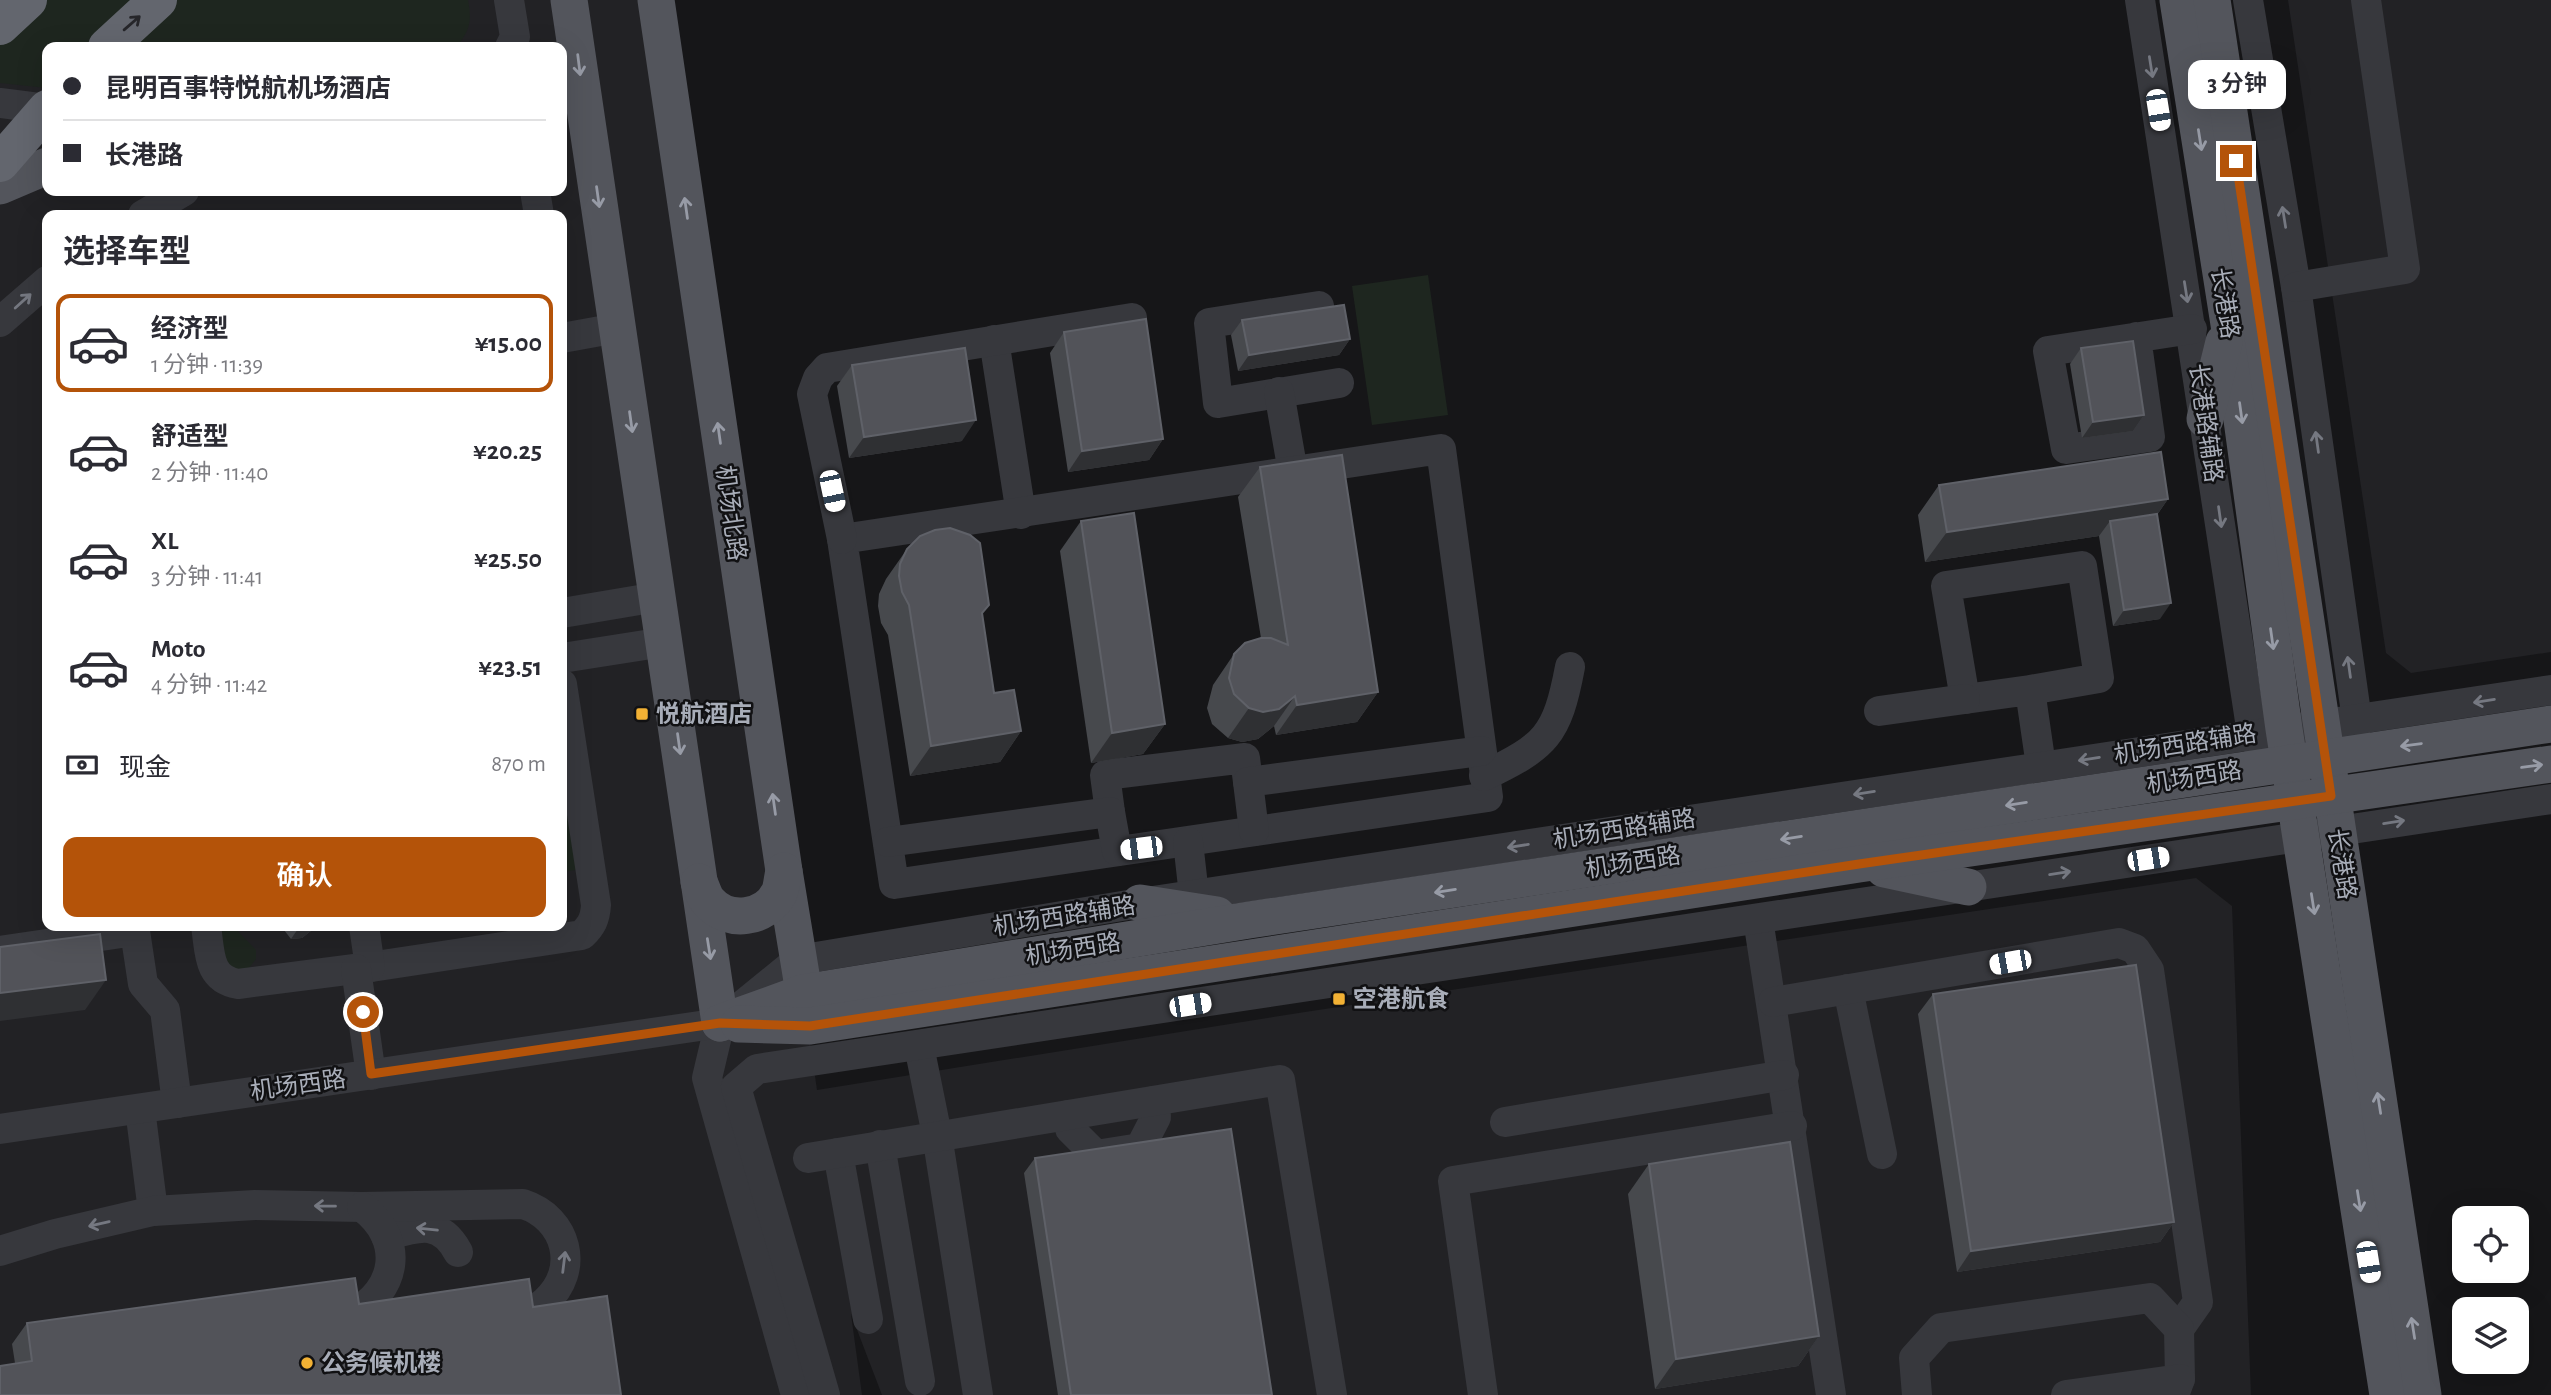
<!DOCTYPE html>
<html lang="zh">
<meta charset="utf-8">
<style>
:root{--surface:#fff;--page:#f2f2f3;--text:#2b2b33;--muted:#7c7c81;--line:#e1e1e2;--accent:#b45309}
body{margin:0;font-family:"Alegreya Sans","Noto Sans SC",sans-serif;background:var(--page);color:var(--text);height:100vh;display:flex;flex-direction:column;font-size:26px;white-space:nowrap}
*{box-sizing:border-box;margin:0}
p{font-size:23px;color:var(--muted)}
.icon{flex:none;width:38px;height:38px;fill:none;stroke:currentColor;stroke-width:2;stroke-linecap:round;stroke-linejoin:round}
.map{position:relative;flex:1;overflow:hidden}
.details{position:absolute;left:42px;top:210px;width:525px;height:721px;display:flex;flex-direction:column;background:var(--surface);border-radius:14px;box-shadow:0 7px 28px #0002}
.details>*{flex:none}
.hud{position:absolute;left:42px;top:42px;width:525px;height:154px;border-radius:14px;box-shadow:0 7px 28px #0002;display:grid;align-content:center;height:154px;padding:0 21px;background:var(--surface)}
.buttons{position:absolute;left:2452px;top:1206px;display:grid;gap:14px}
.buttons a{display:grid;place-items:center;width:77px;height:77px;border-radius:14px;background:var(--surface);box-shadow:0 7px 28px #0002;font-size:35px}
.end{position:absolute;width:32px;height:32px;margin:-16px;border:9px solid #b45309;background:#fff;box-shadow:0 0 0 4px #fff}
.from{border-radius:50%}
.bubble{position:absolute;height:49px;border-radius:14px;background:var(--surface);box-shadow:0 7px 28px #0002;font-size:23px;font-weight:600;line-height:49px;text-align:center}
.car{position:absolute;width:21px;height:42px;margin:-21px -10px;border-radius:9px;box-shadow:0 0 5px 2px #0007;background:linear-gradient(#fff 24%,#345 0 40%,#fff 0 76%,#345 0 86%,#fff 0)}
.hud b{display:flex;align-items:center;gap:24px;height:66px;font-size:26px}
.hud b+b{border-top:2px solid var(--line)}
.hud i{width:18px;height:18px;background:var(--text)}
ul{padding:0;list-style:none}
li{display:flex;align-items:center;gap:21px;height:98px;margin:0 14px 10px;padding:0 7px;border:4px solid transparent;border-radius:14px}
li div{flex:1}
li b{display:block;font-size:26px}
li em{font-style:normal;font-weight:600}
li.selected{border-color:var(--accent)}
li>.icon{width:63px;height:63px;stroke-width:1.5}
h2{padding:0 21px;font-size:32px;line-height:84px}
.pay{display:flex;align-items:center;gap:18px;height:77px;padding:0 21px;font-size:26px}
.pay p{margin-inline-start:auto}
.button{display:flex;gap:14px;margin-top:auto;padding:14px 21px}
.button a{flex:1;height:80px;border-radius:14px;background:var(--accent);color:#fff;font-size:28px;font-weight:600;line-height:80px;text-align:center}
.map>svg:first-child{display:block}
.built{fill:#222225;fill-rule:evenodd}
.green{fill:#1e261f}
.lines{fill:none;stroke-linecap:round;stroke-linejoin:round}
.minor{stroke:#37383d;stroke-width:30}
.major{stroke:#53555c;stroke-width:37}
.highway{stroke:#63666e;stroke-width:38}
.highway-bridge{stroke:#63666e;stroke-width:38}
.wall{fill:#47494d}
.shaded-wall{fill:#2f3033}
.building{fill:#525359;stroke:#5f6168;stroke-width:2}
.oneway{stroke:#26262a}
.oneway2{stroke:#979ba6}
.oneway3{stroke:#757881}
.route{stroke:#b45309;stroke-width:9}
.poi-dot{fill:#f2b134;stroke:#111113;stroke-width:2.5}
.labels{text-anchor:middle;stroke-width:5;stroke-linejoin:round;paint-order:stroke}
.street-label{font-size:24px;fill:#a8adb8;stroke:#111113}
.poi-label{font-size:24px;font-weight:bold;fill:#a8adb8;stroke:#111113;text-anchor:start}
</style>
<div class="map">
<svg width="2551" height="1395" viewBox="0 0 2551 1395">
<rect width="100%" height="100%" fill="#161618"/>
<!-- built -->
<g class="built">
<path d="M 0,0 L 661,0 L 817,1090 L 1305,1012 L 2196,878 L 2232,906 L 2251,1395 L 882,1395 L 851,1314 L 862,1395 L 0,1395 ZM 47,47 L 562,47 L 562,191 L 47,191 ZM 47,215 L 562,215 L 562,926 L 47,926 Z"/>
<polygon points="2288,0 2551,0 2551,652 2411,673 2386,653"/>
</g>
<!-- green -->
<g class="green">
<path d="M 0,0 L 468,0 C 472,22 470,29 457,47 L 47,47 L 47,88 L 0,83 Z"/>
<polygon points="1428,275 1448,415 1372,425 1352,286"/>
<polygon points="562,766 582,869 562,872"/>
<polygon points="214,926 233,926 256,950 256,959 245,973 229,971"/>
</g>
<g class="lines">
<!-- minor -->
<g class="minor">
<polyline points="509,0 515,37 510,47"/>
<polyline points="2140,0 2252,734 2261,751"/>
<polyline points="2248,0 2296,287 2357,720 2354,738"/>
<polyline points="0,103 47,109"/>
<polyline points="535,191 539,215"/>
<polyline points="143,215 184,191"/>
<polyline points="2296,287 2405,269 2366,0"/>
<polyline points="1319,306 1209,323 1218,403 1339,383"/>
<polyline points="0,322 47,281"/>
<polyline points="2136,337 2150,437 2066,449 2048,351 2192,329"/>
<polyline points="562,338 617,328"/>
<polyline points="994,340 1021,514"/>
<polyline points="1279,392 1293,472"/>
<polygon points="1441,449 1488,797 894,884 842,539"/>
<polyline points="842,539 812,394 818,378 827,368 1132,318"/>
<polyline points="562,613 657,597"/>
<polyline points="562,658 664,642"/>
<polyline points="2030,690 1965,699 1946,586 2082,566 2099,678 2030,690 2041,766"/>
<polyline points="1879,711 1965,699"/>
<path d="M 1484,776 C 1546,746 1557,736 1570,667"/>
<polyline points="1110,812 1105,775 1245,758 1248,782"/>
<polyline points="1254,831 1248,782 1481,751"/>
<polyline points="888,842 1110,812 1117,851"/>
<polyline points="1188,842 1194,895"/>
<polyline points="1758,919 1831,1395"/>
<path d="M 206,926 C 210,951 207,979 238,984 L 370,967 L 582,935 C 592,925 595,919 596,905 L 562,684"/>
<polyline points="364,926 370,967"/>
<polyline points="0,951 135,931 143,984 165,1010 177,1103"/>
<polyline points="356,969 371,1075"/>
<polyline points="1848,989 1882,1154"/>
<polyline points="1773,1002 2119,943 2135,949 2149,970 2198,1302 2179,1329"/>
<polyline points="733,1013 798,960 1140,903 2551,690"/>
<polyline points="720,1023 707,1078 796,1395"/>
<polyline points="919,1046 937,1135 978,1395"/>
<polyline points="140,1109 153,1211"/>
<polyline points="1068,1115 1070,1129 1096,1155 1140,1148 1156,1117 1154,1101"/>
<polyline points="1505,1122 1784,1075"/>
<polyline points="0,1129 720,1023"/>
<polyline points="880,1145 920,1381"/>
<polyline points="838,1153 868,1319"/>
<polyline points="808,1158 1280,1080 1332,1395"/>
<path d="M 386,1236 C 417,1227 440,1218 458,1252"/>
<path d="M 0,1251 L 55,1234 L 153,1211 L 255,1205 L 362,1207 L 523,1204 C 567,1218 581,1270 545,1302 C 539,1307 532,1310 525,1313"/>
<path d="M 351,1314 C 398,1291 405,1239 362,1207"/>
<polyline points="825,1395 736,1087 757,1069 2551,799"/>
<polyline points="1483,1395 1453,1181 1792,1126"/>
<polyline points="1917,1395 1914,1358 1941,1328 2150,1298 2179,1329 2180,1379 2174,1395"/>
<polyline points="2066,1395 2180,1379"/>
</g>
<!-- major -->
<g class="major">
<polyline points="569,0 720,1023"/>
<polyline points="656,0 784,871 808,1017"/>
<polyline points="2178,0 2229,324 2284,729 2388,1395"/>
<polyline points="2212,0 2423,1395"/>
<polyline points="0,186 47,166"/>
<polyline points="2205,419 2224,342"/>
<polyline points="1884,869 1968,887"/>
<path d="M 699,882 C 702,888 704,897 709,902 C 728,924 766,919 779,893 C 782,887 782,878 784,871"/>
<polyline points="1140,903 1217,915"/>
<polyline points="720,1023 803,993 1249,920 2551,724"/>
<polyline points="739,1024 810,1026 1859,864 2551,764"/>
</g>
<!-- highway -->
<g class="highway">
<polyline points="0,26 28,0"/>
<polyline points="107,47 158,0"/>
</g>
<!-- highway-bridge -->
<polyline class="highway-bridge" points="0,163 47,109"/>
</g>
<!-- wall -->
<g class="wall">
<polygon points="1242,320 1350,339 1339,355 1238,371 1231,335"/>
<polygon points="1064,332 1163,439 1149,460 1068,472 1050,353"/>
<polygon points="2081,348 2144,415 2133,431 2082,438 2070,364"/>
<polygon points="852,365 962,441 849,458 837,386"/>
<polygon points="1260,467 1378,692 1357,722 1276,735 1274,726 1258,739 1242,742 1228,738 1212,724 1207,708 1213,685 1234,654 1261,638 1238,497"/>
<polygon points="1939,485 2168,499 2157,515 2160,619 2113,626 2099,536 1925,562 1918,515"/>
<polygon points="1081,521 1165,724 1143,754 1091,763 1060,551"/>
<polygon points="907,549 982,613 994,693 1021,731 1000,762 910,776 888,635 881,623 878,606 879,594 886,579"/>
<polygon points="283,926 317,926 302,938 291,939 284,930"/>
<polygon points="1933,994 2174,1222 2160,1242 1957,1272 1918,1014"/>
<polygon points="1035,1158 1272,1395 1058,1395 1024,1173"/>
<polygon points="1649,1164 1819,1336 1798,1366 1655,1389 1628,1194"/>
<polygon points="359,1304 533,1307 15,1363 12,1344 27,1323"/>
</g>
<!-- shaded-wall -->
<g class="shaded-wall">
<polygon points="1350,339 1339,355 1238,371 1249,355"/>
<polygon points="2144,415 2133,431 2082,438 2093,422"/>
<polygon points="976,420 962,441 849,458 864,437"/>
<polygon points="1163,439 1149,460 1068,472 1082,451"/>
<polygon points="2168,499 2147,529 2110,521 2099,536 1925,562 1947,532"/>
<polygon points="2171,603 2160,619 2113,626 2124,610"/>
<polygon points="1378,692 1357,722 1276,735 1297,705"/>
<polygon points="1295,696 1274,726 1258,739 1242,742 1228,738 1249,708"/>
<polygon points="1165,724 1143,754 1091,763 1112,733"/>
<polygon points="1021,731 1000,762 910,776 931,746"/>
<polygon points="300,926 317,926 302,938 291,939"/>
<polygon points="106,980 85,1010 0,1021 0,993"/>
<polygon points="2174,1222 2160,1242 1957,1272 1971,1251"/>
<polygon points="1819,1336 1798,1366 1655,1389 1676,1359"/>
</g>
<!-- building -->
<g class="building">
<polygon points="1344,305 1350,339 1249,355 1242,320"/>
<polygon points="1146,319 1163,439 1082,451 1064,332"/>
<polygon points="2133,341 2144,415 2093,422 2081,348"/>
<polygon points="965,348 976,420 864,437 852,365"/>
<polygon points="2161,452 2168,499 1947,532 1939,485"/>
<polygon points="1342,455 1378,692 1297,705 1295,696 1279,709 1263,712 1249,708 1234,694 1229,678 1234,654 1245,643 1261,638 1271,638 1288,645 1260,467"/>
<polygon points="1134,513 1165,724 1112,733 1081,521"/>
<polygon points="2157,514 2171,603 2124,610 2110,521"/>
<polygon points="950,528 970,535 980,543 989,605 982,613 994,693 1014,690 1021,731 931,746 909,605 902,592 899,576 900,564 907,549 920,536 935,530"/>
<polygon points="100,934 106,980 0,993 0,947"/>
<polygon points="2136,965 2174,1222 1971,1251 1933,994"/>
<polygon points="1231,1129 1272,1395 1071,1395 1035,1158"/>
<polygon points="1790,1142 1819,1336 1676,1359 1649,1164"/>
<polygon points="355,1278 359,1304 529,1279 533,1307 607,1296 621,1395 0,1395 0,1366 32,1361 27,1323"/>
</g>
<!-- one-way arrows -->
<defs><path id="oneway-shaft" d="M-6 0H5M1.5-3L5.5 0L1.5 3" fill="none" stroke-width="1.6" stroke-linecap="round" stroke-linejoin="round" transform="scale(1.75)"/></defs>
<use class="oneway" href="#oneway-shaft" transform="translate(132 23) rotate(-41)"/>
<g class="oneway2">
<use href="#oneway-shaft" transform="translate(579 65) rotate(83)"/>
<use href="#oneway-shaft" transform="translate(2200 140) rotate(81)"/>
<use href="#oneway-shaft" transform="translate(598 197) rotate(82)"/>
<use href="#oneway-shaft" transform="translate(686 208) rotate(-98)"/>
<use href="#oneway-shaft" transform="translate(2241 413) rotate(82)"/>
<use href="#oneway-shaft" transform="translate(631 422) rotate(82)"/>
<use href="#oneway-shaft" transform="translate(719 433) rotate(-98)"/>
<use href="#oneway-shaft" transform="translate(2272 639) rotate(82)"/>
<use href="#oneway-shaft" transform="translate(679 744) rotate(82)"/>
<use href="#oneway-shaft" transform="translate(2411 745) rotate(172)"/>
<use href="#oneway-shaft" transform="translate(2532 766) rotate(-8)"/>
<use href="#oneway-shaft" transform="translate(774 804) rotate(-98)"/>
<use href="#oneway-shaft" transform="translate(2016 804) rotate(171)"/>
<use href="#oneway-shaft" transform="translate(1791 838) rotate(171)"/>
<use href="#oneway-shaft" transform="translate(1445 891) rotate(171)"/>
<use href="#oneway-shaft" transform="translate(2313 904) rotate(81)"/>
<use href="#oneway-shaft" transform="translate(709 949) rotate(81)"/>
<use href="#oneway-shaft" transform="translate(2379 1103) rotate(-99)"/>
<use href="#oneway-shaft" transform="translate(2359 1201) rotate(81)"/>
<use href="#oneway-shaft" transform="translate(2413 1328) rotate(-99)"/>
</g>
<g class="oneway3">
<use href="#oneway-shaft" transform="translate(2151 67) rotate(81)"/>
<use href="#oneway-shaft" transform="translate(2284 217) rotate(-99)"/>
<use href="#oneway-shaft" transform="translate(2186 292) rotate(81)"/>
<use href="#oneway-shaft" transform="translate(23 301) rotate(-42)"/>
<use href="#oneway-shaft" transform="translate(2317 442) rotate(-98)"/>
<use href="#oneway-shaft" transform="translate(2220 517) rotate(82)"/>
<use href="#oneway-shaft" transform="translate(2349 667) rotate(-98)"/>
<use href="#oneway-shaft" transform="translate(2484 701) rotate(171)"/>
<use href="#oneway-shaft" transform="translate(2089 759) rotate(171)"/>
<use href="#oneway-shaft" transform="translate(1864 793) rotate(171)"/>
<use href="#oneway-shaft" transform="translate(2394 822) rotate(-9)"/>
<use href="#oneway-shaft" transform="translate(1518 846) rotate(171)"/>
<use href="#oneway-shaft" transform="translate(2060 873) rotate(-9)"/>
<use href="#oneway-shaft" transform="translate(325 1206) rotate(-179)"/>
<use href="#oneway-shaft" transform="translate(99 1224) rotate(167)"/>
<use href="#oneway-shaft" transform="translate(427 1229) rotate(-174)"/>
<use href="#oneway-shaft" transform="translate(564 1262) rotate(-83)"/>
</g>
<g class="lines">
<!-- route -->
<polyline class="route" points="363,1012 371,1074 720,1023 810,1026 1859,864 2331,796 2236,161"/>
</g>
<!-- markers -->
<g class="poi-dot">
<rect x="635" y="707" width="14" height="14" rx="3.5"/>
<rect x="1332" y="992" width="14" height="14" rx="3.5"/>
<circle cx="307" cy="1363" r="7"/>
</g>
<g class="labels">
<!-- street labels -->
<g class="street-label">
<text transform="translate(2225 303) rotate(81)" y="8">长港路</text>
<text transform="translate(2206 423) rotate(82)" y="8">长港路辅路</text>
<text transform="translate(731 513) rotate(82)" y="8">机场北路</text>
<text transform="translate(2185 744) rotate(-9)" y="8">机场西路辅路</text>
<text transform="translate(2194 777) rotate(-9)" y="8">机场西路</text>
<text transform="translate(1624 829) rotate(-9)" y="8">机场西路辅路</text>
<text transform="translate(1633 862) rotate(-9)" y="8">机场西路</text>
<text transform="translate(2342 864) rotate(81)" y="8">长港路</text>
<text transform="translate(1064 916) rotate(-9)" y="8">机场西路辅路</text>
<text transform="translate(1073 949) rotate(-9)" y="8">机场西路</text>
<text transform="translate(298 1085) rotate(-8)" y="8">机场西路</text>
</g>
<!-- poi labels -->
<g class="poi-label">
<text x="656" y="722">悦航酒店</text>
<text x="1353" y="1007">空港航食</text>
<text x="321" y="1371">公务候机楼</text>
</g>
</g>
</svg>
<div class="buttons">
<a><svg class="icon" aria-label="locate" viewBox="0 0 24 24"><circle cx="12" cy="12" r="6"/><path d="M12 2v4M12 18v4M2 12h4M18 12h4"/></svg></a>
<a><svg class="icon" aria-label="layers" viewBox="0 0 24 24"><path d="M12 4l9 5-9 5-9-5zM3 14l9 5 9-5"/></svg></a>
</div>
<i class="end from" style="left:363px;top:1012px"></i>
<i class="end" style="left:2236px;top:161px"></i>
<div class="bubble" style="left:2188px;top:60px;width:98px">3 分钟</div>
<i class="car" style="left:2158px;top:110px;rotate:171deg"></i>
<i class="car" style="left:832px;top:491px;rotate:168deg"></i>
<i class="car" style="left:1141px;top:848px;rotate:263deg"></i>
<i class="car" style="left:2148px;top:859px;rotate:81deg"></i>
<i class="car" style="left:2010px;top:962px;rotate:260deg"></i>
<i class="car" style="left:1190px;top:1005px;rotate:81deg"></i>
<i class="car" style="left:2368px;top:1262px;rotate:171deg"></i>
<div class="hud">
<b><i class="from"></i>昆明百事特悦航机场酒店</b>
<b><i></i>长港路</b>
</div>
<section class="details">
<h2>选择车型</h2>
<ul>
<li class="selected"><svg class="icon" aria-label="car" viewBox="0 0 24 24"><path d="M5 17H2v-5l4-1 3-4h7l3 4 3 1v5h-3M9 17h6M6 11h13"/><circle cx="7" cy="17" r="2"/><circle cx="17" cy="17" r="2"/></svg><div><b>经济型</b><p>1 分钟 · 11:39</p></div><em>¥15.00</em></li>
<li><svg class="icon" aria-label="car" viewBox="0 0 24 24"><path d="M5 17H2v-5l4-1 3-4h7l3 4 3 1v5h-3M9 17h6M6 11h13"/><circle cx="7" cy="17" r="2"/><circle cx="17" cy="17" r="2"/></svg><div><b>舒适型</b><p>2 分钟 · 11:40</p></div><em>¥20.25</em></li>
<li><svg class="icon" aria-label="car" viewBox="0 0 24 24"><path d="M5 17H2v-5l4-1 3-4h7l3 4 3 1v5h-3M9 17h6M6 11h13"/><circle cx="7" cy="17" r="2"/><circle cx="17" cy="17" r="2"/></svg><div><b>XL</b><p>3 分钟 · 11:41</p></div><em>¥25.50</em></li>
<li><svg class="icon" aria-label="car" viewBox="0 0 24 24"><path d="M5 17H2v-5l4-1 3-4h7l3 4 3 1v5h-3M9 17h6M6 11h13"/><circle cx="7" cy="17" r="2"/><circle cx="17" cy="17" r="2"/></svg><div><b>Moto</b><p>4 分钟 · 11:42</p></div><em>¥23.51</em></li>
</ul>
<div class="pay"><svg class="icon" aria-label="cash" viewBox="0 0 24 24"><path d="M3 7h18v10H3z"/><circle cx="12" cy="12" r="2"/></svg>现金<p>870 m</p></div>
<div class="button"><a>确认</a></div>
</section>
</div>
